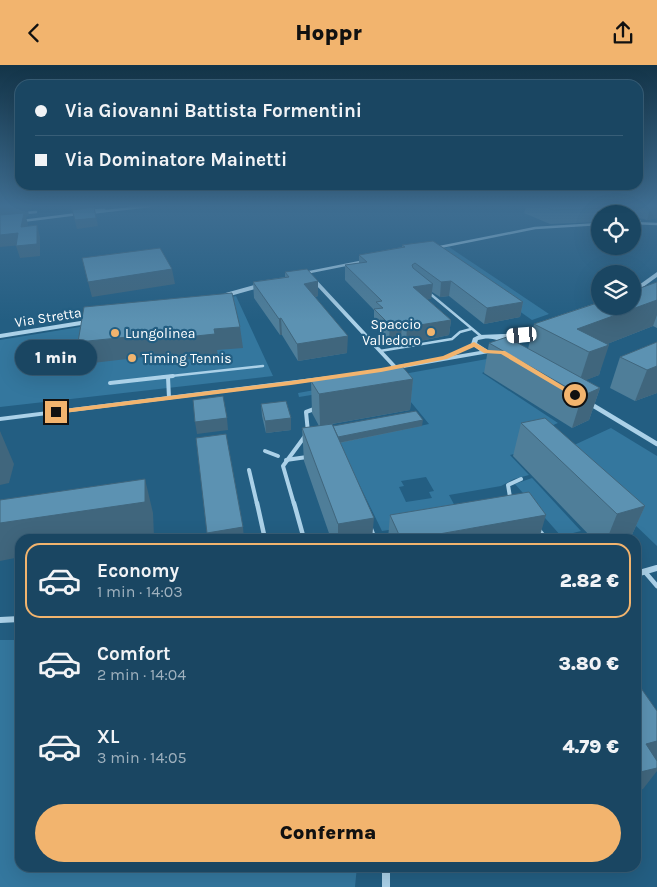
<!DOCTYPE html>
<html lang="it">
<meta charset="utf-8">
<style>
:root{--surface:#1a4662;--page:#27506b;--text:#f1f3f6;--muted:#9fb1be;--line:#385e77;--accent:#f2b46e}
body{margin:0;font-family:Karla,sans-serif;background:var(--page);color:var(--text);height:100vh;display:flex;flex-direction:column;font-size:19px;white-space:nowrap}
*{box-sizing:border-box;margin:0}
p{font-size:16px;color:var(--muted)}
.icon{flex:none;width:28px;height:28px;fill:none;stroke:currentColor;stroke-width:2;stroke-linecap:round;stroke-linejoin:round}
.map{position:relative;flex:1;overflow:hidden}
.details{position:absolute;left:15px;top:469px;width:626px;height:338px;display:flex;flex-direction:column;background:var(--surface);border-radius:15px;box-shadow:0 5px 20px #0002,0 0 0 1px var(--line)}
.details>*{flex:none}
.banner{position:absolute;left:15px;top:15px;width:628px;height:110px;border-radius:15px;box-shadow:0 5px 20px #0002,0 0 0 1px var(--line);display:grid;align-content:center;height:110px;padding:0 20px;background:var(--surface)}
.buttons{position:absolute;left:591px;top:140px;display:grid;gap:10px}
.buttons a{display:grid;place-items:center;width:50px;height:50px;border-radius:50%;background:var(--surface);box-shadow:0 5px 20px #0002,0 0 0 1px var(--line);font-size:25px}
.end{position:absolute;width:22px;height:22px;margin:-11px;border:6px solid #f2b46e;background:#111;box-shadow:0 0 0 2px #111}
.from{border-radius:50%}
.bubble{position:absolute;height:35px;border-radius:18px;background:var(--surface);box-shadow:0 5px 20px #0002,0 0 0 1px var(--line);font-size:16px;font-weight:800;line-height:35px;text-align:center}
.car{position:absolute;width:15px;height:30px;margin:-15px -8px;border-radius:6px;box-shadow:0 0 4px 1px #0007;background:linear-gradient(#fff 24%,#345 0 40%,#fff 0 76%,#345 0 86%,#fff 0)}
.banner b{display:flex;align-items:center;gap:18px;height:48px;font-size:19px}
.banner b+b{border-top:1px solid var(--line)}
.banner i{width:12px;height:12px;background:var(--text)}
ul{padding:9px 0 0;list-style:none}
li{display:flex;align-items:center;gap:15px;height:75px;margin:0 10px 8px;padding:0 10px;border:2px solid transparent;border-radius:15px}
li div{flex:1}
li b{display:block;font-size:19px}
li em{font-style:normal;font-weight:800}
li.current{border-color:var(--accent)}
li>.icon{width:45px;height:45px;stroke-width:1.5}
.cta{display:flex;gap:10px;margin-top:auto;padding:10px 20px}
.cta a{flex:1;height:58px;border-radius:30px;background:var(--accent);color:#111;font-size:20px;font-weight:800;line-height:58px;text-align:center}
header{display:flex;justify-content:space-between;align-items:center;height:65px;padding:0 20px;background:var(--accent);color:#111;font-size:22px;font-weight:800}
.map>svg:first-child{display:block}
.green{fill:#34779e;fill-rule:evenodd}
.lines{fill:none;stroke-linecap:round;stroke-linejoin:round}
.stream{stroke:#9fcfe8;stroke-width:3}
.service-far3{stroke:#abd1e8;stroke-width:2}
.service-far2{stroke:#abd1e8;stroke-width:2.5}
.service-far1{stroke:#abd1e8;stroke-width:4}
.service{stroke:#abd1e8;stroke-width:4.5}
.pedestrian{stroke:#abd1e8;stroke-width:4}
.minor-far4{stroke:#abd1e8;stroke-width:2.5}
.minor-far3{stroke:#abd1e8;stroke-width:4}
.minor-far2{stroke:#abd1e8;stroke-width:4.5}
.minor-far1{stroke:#abd1e8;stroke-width:6}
.minor{stroke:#abd1e8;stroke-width:8}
.tertiary{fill:#abd1e8;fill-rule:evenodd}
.wall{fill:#4f7e99}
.shaded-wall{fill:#40667d}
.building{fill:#5c92b2;stroke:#40667d}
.route{fill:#f2b46e}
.poi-dot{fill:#f2b46e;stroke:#235e82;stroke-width:2}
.labels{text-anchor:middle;stroke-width:4.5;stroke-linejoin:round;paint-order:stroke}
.far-street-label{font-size:14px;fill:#fff;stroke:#235e82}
.far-poi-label{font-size:14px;fill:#fff;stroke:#235e82;text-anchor:start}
</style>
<header><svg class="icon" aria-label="back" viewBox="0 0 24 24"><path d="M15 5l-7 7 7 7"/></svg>Hoppr<svg class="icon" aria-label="share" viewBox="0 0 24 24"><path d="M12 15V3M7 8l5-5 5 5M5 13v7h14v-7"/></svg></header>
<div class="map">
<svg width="657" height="822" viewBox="0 0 657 822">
<rect width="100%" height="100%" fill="#235e82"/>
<!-- green -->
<g class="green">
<polygon points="449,182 549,249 532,255 433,186"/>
<polygon points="236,231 273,311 0,342 0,275 110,257"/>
<path d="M 487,294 L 499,301 L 482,308 L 558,358 L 537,367 L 550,380 L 510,390 L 529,410 L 514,414 L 501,421 L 449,430 L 462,454 L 382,466 L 339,378 L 429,359 L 401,325 L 342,325 L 299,332 L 298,328 ZM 426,412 L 434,426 L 429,427 L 432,433 L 406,437 L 399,422 L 404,421 L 401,416 Z"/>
<polygon points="611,363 657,391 657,481 559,387"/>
<polygon points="532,413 581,466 561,471 515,419"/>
<polygon points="0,575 20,575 20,801 357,801 355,822 0,822"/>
</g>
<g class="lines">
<!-- stream -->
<g class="stream">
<polyline points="131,141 139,141"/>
<polyline points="89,146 104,145"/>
</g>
<!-- service-far3 -->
<polyline class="service-far3" points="632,154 640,156"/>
<!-- service-far2 -->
<g class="service-far2">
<polyline points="428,227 482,272"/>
<polyline points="380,286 452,274 460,267 471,264"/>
<polyline points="162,312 263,301"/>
</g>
<!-- service-far1 -->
<g class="service-far1">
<polyline points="168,312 169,333"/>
<polyline points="110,318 173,311"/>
<polyline points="286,395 307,392"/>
<polyline points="249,405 257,439"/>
<polyline points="510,432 508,420 521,414"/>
<polyline points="294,439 283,401 308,367 306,347 317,343"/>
</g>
<!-- service -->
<g class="service">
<polyline points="257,438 265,474"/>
<polyline points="294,438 304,474"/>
<polyline points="371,464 374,472 393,470"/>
<polyline points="538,464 546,474"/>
<polyline points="560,474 571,471"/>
<polyline points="645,507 657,521"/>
</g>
<!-- pedestrian -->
<polyline class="pedestrian" points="265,386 278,391"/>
<!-- minor-far4 -->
<g class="minor-far4">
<polyline points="23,148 36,147"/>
<polyline points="89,148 150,141"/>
<polyline points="22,156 78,149"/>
<polyline points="632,158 657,159"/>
<polyline points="435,183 535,163 600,159"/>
<polyline points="305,208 365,196"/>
</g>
<!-- minor-far3 -->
<g class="minor-far3">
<polyline points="314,215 395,302"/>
<polyline points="226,230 258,221"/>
<polyline points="0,271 87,257"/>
</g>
<!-- minor-far2 -->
<polyline class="minor-far2" points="589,338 657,379"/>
<!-- minor-far1 -->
<g class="minor-far1">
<polyline points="636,509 657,503"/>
<polyline points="0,555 20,554"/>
</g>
<!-- minor -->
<polyline class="minor" points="386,801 386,822"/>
<!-- tertiary -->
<g class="tertiary">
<polygon points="657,207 657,212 632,230 632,225"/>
<path d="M 540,267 L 543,269 L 542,270 L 512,281 L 510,284 L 506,284 L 506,280 C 497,273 488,272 478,275 L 477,278 L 489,286 L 489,288 L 392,305 L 389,303 L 392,301 L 480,286 L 471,279 L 473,273 L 479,270 L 528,268 L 531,270 ZM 525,272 L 510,277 L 505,273 Z"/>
<polygon points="345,309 349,311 347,312 0,356 0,352"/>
</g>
</g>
<!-- wall -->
<g class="wall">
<polygon points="526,141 657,141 657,153 647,155 632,151 632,149 600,149 600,157 550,159 524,148"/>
<polygon points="402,180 523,237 520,252 484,259 449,231 440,232 432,227 431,234 427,234 451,255 449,270 406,279 401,274 389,276 374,260 374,245 345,215 345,200 359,198 359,190 402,182"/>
<polygon points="285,207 318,216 318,231 315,232 347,288 298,296 282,270 280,270 254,233 253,217 285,212"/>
<polygon points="657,217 657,263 653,261 607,279 599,310 585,315 600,323 589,355 572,363 484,308 489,278 528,284 534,259"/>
<polygon points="657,277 657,328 635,336 610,323 620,292"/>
<polygon points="413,314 410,345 332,359 333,361 422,361 340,378 372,474 331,474 304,396 302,363 319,361 312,348 311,316"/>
<polygon points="261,339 291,365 266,368 262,351"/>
<polygon points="521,358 645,441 630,474 593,474 513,391"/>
<polygon points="390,450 539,474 388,474"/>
</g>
<!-- shaded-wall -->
<g class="shaded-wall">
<polygon points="0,141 31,141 31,144 28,145 29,151 26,152 28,159 25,174 0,156"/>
<polygon points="71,141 94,141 98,161 77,164"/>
<polygon points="618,141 635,141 632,150 632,149 604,149 606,143"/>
<polygon points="651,141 657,141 657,153 647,155"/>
<polygon points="37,160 40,172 40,191 20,193 16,181"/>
<polygon points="18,168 22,180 0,182 0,170"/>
<polygon points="172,204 175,219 92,232 88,217"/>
<polygon points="318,216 318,231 305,235 304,219"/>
<polygon points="451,216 449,231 440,232 441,217"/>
<polygon points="433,219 431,234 411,237 413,222"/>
<polygon points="657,235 657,250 653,261 587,287 577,264"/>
<polygon points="523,237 520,252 484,259 487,243"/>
<polygon points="281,253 282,270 280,270 279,254"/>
<polygon points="451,255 449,270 406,279 407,262"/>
<polygon points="402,258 401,274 389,276 390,260"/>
<polygon points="240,262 243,283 217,285 218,291 162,297 161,290 84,299 78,277"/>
<polygon points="348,271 347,288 298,296 297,279"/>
<polygon points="609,280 599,310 579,318 589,287"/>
<polygon points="657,301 657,328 635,336 647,305"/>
<polygon points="413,314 410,345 320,361 319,329"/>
<polygon points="600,323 589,355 572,363 582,331"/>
<polygon points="227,353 228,365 197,369 195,357"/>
<polygon points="291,353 291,365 266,368 265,356"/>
<polygon points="423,355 422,361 338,378 338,372"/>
<polygon points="0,366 14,399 9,418 0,420"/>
<polygon points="145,414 153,448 154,471 136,474 20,474 20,492 0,496 0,458"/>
<polygon points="645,441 630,474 607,474 617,449"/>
<polygon points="546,450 539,474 411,474"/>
<polygon points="374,453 372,474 338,474 338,459"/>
<polygon points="243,462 244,474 208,474 207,468"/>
<polygon points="657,676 657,695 636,701 646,679"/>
<polygon points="657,703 657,706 643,724 636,726 636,708"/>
</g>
<!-- building -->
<g class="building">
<polygon points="23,141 0,144 0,143"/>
<polygon points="542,141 618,141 606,143 553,145"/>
<polygon points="94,142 96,153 75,155 72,145"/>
<polygon points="24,148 21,162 37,160 37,179 16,181 18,168 0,170 0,150"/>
<polygon points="433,176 523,237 487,243 451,216 441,217 415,198 412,200 413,203 433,219 413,222 451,255 407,262 402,258 390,260 374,244 383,243 376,237 382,236 345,200 367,197 359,190 405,182 402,180"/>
<polygon points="160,183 172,204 88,217 82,193"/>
<polygon points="307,204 318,216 304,219 348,271 297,279 281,253 279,254 253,217 289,212 285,207"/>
<polygon points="657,217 657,235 577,264 609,280 589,287 534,259 600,237 600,241 632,241 632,226"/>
<polygon points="232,228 240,262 214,264 215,269 158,275 158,269 78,277 84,242"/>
<polygon points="507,272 600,323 582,331 489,278"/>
<polygon points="657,277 657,301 647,305 620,292"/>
<polygon points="401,300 413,314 319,329 311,316 394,302"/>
<polygon points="223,331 227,353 195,357 193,335"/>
<polygon points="286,336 291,353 265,356 261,339"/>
<polygon points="416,346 423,355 338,372 333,361"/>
<polygon points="545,353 645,441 617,449 521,358"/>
<polygon points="332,359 374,453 338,459 302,363"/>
<polygon points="226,369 243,462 207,468 196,373"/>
<polygon points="145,414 145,437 0,458 0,435"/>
<polygon points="529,427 546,450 411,474 401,474 390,450"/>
<polygon points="636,616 657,646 657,676 646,679 657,696 657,703 636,708"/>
</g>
<!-- sky -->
<linearGradient id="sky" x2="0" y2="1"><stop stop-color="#133448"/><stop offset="0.55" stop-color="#3f6e92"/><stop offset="1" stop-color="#3f6e92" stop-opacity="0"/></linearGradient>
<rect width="657" height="256" fill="url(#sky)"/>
<!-- route -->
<polygon class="route" points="474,277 488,285 505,286 578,330 572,331 501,289 484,288 474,282 447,294 381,307 291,320 56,349 53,347 56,345 291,316 381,303 443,291"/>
<!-- markers -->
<g class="poi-dot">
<circle cx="431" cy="267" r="5"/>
<circle cx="115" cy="268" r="5"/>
<circle cx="132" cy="293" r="5"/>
</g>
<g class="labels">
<!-- far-street labels -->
<g class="far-street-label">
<text transform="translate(48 252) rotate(-9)" y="5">Via Stretta</text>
</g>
<!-- far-poi labels -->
<g class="far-poi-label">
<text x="421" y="264" text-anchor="end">Spaccio<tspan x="421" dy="16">Valledoro</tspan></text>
<text x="125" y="273">Lungolinea</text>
<text x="142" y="298">Timing Tennis</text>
</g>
</g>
</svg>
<div class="buttons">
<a><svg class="icon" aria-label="locate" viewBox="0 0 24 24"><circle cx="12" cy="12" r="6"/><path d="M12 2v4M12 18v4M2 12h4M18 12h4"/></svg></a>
<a><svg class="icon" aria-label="layers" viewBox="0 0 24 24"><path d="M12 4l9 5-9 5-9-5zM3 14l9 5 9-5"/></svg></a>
</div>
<i class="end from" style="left:575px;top:330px"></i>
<i class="end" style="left:56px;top:347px"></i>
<div class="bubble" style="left:15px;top:275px;width:82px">1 min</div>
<i class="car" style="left:522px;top:270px;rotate:265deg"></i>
<div class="banner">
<b><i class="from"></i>Via Giovanni Battista Formentini</b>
<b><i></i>Via Dominatore Mainetti</b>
</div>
<section class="details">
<ul>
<li class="current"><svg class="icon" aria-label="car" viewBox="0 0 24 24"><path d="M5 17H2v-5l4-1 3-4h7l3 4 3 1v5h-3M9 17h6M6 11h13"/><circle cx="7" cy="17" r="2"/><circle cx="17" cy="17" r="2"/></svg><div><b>Economy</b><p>1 min · 14:03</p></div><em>2.82 €</em></li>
<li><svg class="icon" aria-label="car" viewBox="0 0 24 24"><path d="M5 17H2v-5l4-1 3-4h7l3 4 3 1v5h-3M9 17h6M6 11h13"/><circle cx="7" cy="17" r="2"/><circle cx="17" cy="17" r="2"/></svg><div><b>Comfort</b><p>2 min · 14:04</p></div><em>3.80 €</em></li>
<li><svg class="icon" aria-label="car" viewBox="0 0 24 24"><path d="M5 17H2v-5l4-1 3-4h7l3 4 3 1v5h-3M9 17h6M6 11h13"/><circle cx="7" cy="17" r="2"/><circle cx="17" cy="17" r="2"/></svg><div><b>XL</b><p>3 min · 14:05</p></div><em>4.79 €</em></li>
</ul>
<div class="cta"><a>Conferma</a></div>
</section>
</div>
